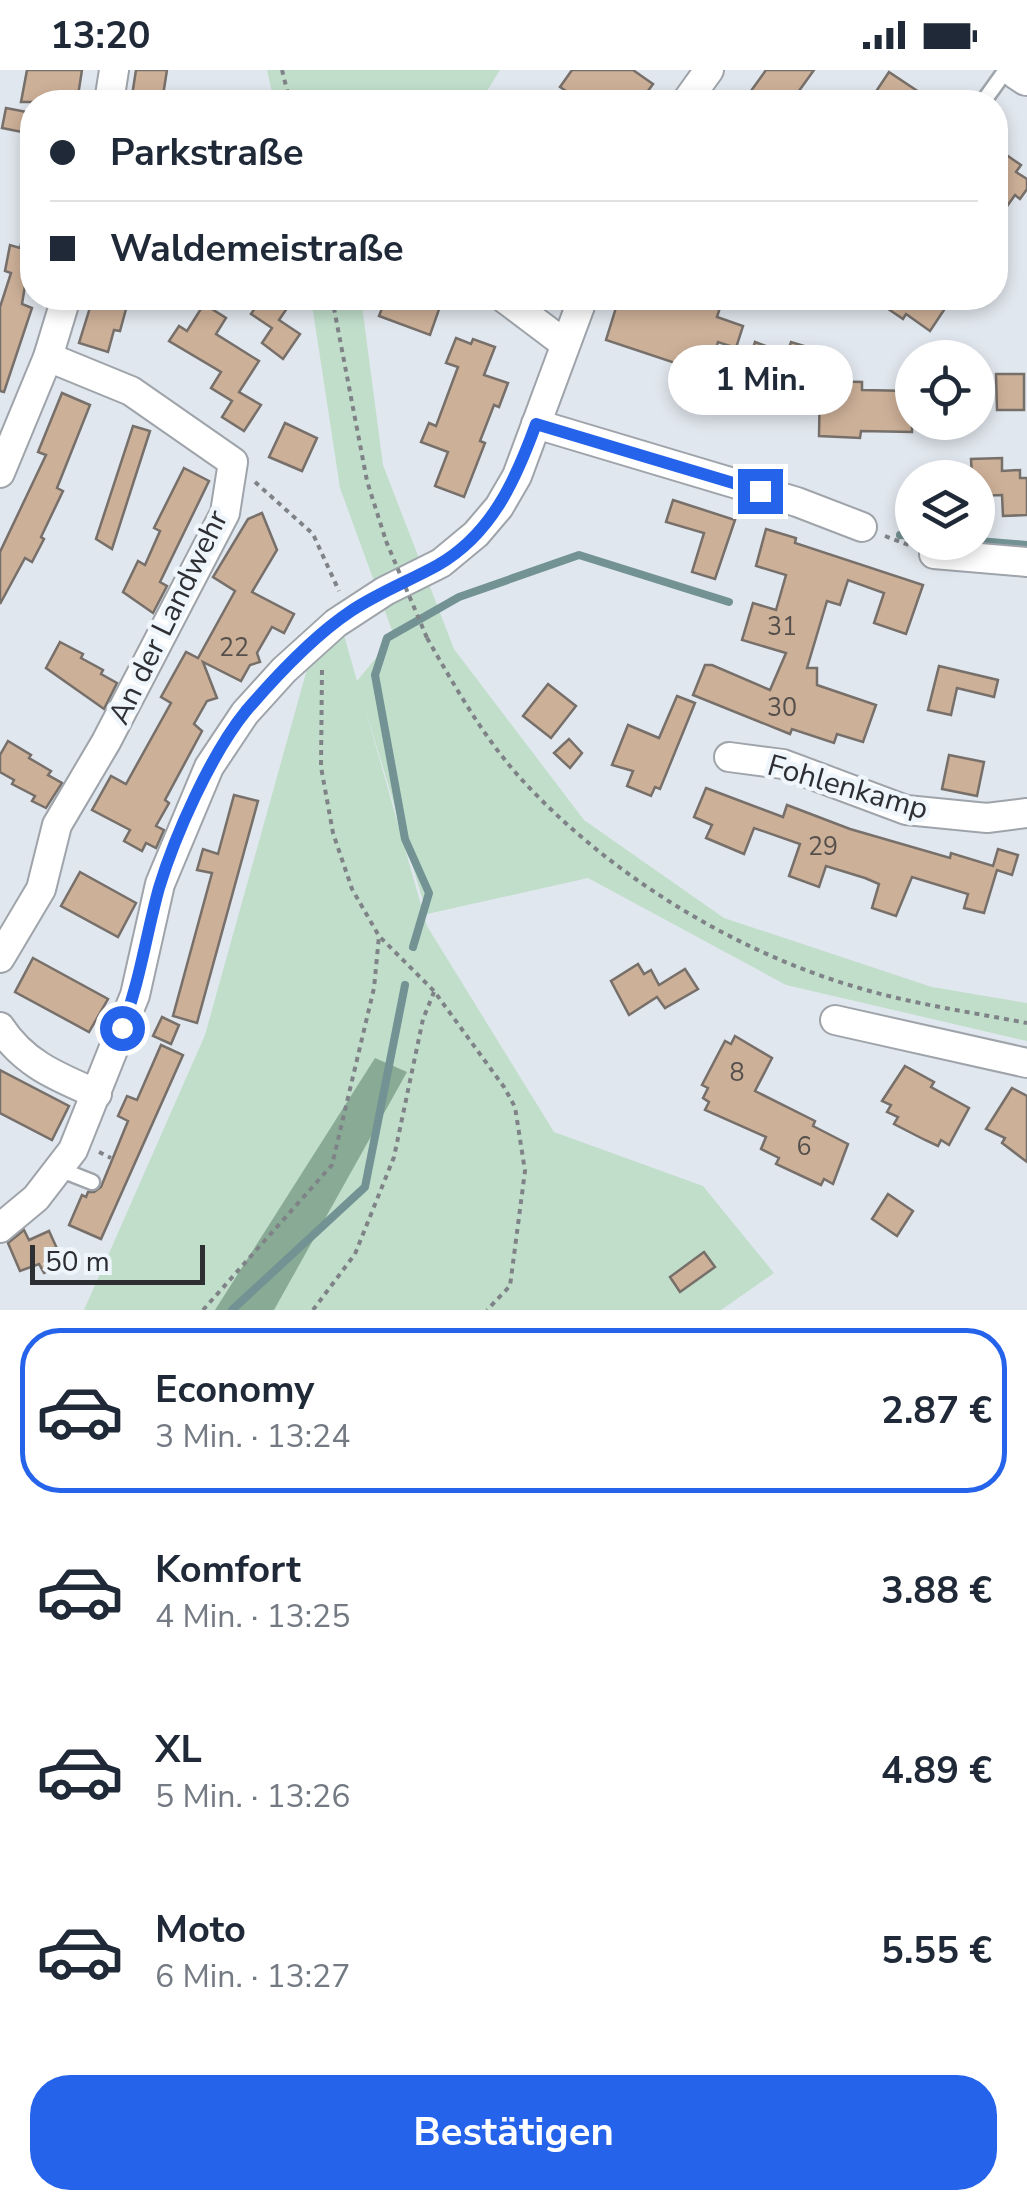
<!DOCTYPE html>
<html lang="de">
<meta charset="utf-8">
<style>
:root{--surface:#fff;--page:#f2f2f3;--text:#1f2937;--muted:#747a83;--line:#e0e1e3;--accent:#2563eb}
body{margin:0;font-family:"Nunito Sans",sans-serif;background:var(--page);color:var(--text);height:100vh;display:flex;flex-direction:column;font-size:38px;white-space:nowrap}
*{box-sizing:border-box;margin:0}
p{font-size:32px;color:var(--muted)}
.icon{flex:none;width:55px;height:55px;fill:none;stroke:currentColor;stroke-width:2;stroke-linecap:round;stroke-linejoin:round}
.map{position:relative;height:1240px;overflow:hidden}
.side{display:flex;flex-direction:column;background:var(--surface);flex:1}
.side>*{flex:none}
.hud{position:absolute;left:20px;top:20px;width:988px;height:220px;border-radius:40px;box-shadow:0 5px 15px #0003;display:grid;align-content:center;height:220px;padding:0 30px;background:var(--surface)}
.fabs{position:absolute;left:895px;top:270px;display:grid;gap:20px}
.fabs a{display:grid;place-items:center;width:100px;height:100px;border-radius:50%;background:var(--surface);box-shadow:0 5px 15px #0003;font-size:50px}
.scale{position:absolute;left:30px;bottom:25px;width:175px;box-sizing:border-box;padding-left:10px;border:5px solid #2d2f32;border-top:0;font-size:28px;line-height:35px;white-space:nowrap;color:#2d2f32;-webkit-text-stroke:8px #eef5fb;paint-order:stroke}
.end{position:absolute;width:45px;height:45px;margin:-22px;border:12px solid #2563eb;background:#fff;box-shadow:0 0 0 5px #fff}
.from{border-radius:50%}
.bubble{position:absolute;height:70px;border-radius:35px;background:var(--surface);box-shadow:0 5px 15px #0003;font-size:32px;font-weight:700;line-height:70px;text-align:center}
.hud b{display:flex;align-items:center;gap:35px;height:95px;font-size:38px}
.hud b+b{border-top:2px solid var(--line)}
.hud i{width:25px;height:25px;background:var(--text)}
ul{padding:18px 0 0;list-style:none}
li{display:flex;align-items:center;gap:30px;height:165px;margin:0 20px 15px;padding:0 10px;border:5px solid transparent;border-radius:40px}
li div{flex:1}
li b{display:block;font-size:38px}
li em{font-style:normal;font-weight:700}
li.current{border-color:var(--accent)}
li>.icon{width:90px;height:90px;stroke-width:1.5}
.primary-button{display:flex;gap:20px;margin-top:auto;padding:20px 30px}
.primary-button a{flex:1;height:115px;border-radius:40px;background:var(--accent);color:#fff;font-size:40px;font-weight:700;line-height:115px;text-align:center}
.status{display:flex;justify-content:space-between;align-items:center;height:70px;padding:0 50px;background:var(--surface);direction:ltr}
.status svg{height:28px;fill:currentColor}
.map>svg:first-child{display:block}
.green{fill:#c1decb}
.forest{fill:#89aa95}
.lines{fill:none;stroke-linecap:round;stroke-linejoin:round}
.stream{stroke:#729293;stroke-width:8}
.building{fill:#cdb098;stroke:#766f6a;stroke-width:2.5}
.service-casing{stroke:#9ea4aa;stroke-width:19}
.minor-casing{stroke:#9ea4aa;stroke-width:32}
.secondary-casing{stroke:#9ea4aa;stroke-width:42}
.path{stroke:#7f8387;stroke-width:4;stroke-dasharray:5 5;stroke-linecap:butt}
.service{stroke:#fff;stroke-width:14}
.minor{stroke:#fff;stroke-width:28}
.secondary{stroke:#fff;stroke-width:38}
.path-bridge{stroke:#7f8387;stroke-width:4;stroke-dasharray:5 5;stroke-linecap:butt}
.route{stroke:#2563eb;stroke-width:12}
.labels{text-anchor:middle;stroke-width:9;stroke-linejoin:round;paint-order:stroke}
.number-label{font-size:25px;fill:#554f4c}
.street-label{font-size:30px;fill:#2d2f32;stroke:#eef5fb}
</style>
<div class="status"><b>13:20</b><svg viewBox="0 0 49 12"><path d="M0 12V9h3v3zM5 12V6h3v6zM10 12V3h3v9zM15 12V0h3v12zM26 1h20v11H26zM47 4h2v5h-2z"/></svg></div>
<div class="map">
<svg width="1027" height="1240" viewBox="0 0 1027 1240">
<rect width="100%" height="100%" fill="#e1e7ee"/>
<!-- green -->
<g class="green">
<polygon points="267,0 500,0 480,32 274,32"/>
<polygon points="311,228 361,228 383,395 454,579 584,750 724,848 932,917 1027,933 1027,971 786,915 588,808 427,844 365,638 427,856 554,1062 703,1116 774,1203 721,1240 84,1240 205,965 307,599 344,565 357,611 394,566 340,418"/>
</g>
<!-- forest -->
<polygon class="forest" points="375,988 407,1002 274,1240 215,1240"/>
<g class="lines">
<!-- stream -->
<g class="stream">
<polyline points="900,465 912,466"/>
<polyline points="978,471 1027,475"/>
<polyline points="413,877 429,823 405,769 375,605 387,568 459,527 579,485 729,532"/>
<polyline points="232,1240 365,1117 405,915"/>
</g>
</g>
<!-- building -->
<g class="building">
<polygon points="27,0 82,0 77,32 21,32"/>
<polygon points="136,0 167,0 162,32 131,32"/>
<polygon points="572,0 633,0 653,14 640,32 551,32 566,21 560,17"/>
<polygon points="766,0 814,0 791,32 743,32"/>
<polygon points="889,2 934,32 869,32"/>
<polygon points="6,38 32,43 32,64 2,58"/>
<polygon points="995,77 1021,95 1016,102 1027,109 1027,119 1020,129 1015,125 995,153"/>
<polygon points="22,170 32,173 22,234 32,238 4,322 0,321 0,237 11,203 5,201 10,175 20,178"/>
<polygon points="93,228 129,228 120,261 114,260 108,282 79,273"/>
<polygon points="262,228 280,228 290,234 279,250 300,264 283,289 262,273 272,258 251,244"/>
<polygon points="386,228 443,228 430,265 379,246"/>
<polygon points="619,228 723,228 717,247 743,256 736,278 718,272 708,304 606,270"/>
<polygon points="872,228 952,228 930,261 906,244 903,249"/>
<polygon points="204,234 226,248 216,264 259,291 239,322 261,335 244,361 222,347 232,331 211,318 221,302 169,271 179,256 187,261"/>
<polygon points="456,268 471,274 473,269 495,277 484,305 508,313 499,337 494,335 480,371 485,373 464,427 435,416 448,382 421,372 429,353 436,356 458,297 446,293"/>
<polygon points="755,272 787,284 791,272 831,284 824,311 862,312 862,320 912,321 912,362 861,361 860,368 819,366 820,311 782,299 776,321 748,313 743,309"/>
<polygon points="996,304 1024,304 1024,340 997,340"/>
<polygon points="62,323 90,335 57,418 63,421 41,467 44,469 32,492 25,488 0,534 0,482 46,385 38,382"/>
<polygon points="285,353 317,368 302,401 269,387"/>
<polygon points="133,356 150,361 112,479 96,469"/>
<polygon points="1002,388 1002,401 1020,400 1020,408 1027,408 1027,445 1003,446 1002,425 978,426 978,408 972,408 971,389"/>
<polygon points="184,398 209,411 160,512 167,516 153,543 123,522 138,491 145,495 160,461 154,458"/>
<polygon points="673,430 735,450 715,509 692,502 704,463 666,452"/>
<polygon points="262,443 277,480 252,522 294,544 284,563 272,557 257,583 260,592 250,595 241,611 203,592 217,628 207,631 194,654 202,661 165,730 169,733 156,756 164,760 156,778 146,773 142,781 124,771 130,760 92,740 111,706 126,714 171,633 161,627 186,582 198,588 235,521 213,507 248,449"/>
<polygon points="766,459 796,468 795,473 923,515 906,564 874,553 884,523 848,510 840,535 827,531 807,598 817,598 817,615 876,635 863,672 837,664 834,673 792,659 790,664 693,625 705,595 712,595 770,620 786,583 742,570 753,533 776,540 786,505 756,496"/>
<polygon points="60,572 83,584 81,588 103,600 101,604 117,613 104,639 46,598"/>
<polygon points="939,596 998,610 994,627 957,618 951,645 928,640"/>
<polygon points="548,614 576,636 551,668 523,646"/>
<polygon points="677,626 695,633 660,719 655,717 651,726 627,716 633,701 612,695 628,655 659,668"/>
<polygon points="569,669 582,683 570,698 554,683"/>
<polygon points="8,671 31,685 29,688 51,701 48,705 62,713 46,738 32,731 35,726 12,714 14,710 0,702 0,685"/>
<polygon points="949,685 984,692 977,726 942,719"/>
<polygon points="706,718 783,747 787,735 850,759 950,788 951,783 993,796 998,779 1018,785 1012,805 997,800 984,843 964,838 968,824 912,807 896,846 872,838 879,814 865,808 826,796 819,817 789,806 800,774 754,758 744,784 706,768 712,755 694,747"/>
<polygon points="234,725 258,731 197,953 173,946 212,803 197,800 203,779 218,784"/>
<polygon points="80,802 136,833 118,867 61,836"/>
<polygon points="33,888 108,929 89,962 15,922"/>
<polygon points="638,894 644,904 651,900 659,915 685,899 698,919 665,938 657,927 629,945 611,911"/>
<polygon points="162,947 179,955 171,974 153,966"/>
<polygon points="735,966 772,988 755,1021 815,1051 813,1056 848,1074 833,1114 824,1109 821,1115 776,1094 779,1088 761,1079 766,1067 705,1040 709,1032 703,1028 708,1018 702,1015 725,971 731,974"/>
<polygon points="161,975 183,985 101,1169 69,1155 82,1125 86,1127 88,1122 94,1122 101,1117 128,1051 118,1046 127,1026 137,1030"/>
<polygon points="905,996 934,1012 931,1017 969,1038 949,1075 941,1070 938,1076 925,1070 894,1054 898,1047 887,1042 891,1035 882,1031"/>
<polygon points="0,1000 69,1036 52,1070 0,1043"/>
<polygon points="1012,1018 1027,1026 1027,1092 1002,1073 1005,1068 986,1059"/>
<polygon points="888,1124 913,1141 897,1166 872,1149"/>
<polygon points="24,1160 29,1170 49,1161 64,1194 44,1203 39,1194 20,1201 8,1173"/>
<polygon points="704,1182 715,1197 680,1222 670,1207"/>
</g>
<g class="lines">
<!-- service casing -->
<g class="service-casing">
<g id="service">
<polyline points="983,32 1006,0"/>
<polyline points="59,1099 92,1112"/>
</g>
</g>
<!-- minor casing -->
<g class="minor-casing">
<g id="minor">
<polyline points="109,32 114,0"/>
<polyline points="686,32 709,0"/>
<polyline points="504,228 565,274"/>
<polyline points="536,354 797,432 862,457"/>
<polyline points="0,403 48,287 66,228"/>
<polyline points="934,484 1027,492"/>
<polyline points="729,687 783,694 906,740 987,748 1027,743"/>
<polyline points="0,888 41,819 57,755 106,672 225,443 233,392 131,321 48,287"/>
<polyline points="835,950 1027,993"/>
<path d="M 0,957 C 24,994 58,1007 97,1024"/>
<polyline points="0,1158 36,1128 73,1080 135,925 160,814 209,697 245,643 284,600 336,553 385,521 441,493 476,464 499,437 517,406 583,228"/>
</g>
</g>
<!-- secondary casing -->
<g class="secondary-casing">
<polyline id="secondary" points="1018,0 1027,6"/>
</g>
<!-- path -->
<g class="path">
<polyline points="282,0 290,32"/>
<polyline points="332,228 367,411 386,471"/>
<polyline points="255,412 313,464 339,521"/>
<polyline points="885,466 909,475"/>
<path d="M 427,568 C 456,618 484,669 524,712 C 610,805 735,882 856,917 C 912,934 970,942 1027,953"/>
<polyline points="322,600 321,697 333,763 352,819 379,866 434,921 504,1017 515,1037 525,1101 510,1216 487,1240"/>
<polyline points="99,1082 111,1088"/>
<polyline points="203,1240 332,1095 374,918 379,866"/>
<polyline points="313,1240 355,1184 394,1087 423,949 434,922"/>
</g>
<!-- service -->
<use href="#service" class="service"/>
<!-- minor -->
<use href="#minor" class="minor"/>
<!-- secondary -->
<use href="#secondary" class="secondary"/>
<!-- path-bridge -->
<polyline class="path-bridge" points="386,471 427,568"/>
</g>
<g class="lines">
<!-- route -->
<path class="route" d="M 122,958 C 140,912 146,865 159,818 C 175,765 211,684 246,641 C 276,606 312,567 351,541 C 378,523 409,511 438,495 C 492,464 516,409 536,354 L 760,421"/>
</g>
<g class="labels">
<!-- number labels -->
<g class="number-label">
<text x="782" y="565">31</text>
<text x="234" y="586">22</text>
<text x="782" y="646">30</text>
<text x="823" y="785">29</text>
<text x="737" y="1011">8</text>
<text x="804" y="1085">6</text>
</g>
<!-- street labels -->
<g class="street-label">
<text transform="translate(168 547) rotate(-64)" y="10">An der Landwehr</text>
<text transform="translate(848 717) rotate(16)" y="10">Fohlenkamp</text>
</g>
</g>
</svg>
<div class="fabs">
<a><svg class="icon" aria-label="locate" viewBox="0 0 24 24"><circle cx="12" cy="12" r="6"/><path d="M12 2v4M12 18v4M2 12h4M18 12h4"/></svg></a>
<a><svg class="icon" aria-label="layers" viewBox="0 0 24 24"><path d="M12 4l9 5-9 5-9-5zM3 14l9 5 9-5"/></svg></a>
</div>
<div class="scale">50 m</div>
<i class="end from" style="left:122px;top:958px"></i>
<i class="end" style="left:760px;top:421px"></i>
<div class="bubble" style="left:668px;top:275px;width:185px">1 Min.</div>
<div class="hud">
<b><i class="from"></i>Parkstraße</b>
<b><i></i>Waldemeistraße</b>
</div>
</div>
<section class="side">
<ul>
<li class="current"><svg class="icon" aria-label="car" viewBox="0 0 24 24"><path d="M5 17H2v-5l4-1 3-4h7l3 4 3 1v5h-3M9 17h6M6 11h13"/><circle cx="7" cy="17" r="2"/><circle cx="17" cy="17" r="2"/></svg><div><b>Economy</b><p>3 Min. · 13:24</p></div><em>2.87 €</em></li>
<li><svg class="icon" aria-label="car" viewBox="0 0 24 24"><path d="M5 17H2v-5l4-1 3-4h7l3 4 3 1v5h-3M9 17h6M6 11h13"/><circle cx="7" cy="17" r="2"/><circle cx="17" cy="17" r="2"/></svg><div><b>Komfort</b><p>4 Min. · 13:25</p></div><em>3.88 €</em></li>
<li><svg class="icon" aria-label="car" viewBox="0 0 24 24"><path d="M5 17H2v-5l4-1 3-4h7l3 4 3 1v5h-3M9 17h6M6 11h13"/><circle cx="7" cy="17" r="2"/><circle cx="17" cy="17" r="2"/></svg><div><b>XL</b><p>5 Min. · 13:26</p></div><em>4.89 €</em></li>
<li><svg class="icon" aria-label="car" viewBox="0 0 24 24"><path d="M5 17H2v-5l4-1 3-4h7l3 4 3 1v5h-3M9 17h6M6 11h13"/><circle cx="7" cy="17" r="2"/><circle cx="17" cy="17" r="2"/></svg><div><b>Moto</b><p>6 Min. · 13:27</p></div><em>5.55 €</em></li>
</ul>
<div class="primary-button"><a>Bestätigen</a></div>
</section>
